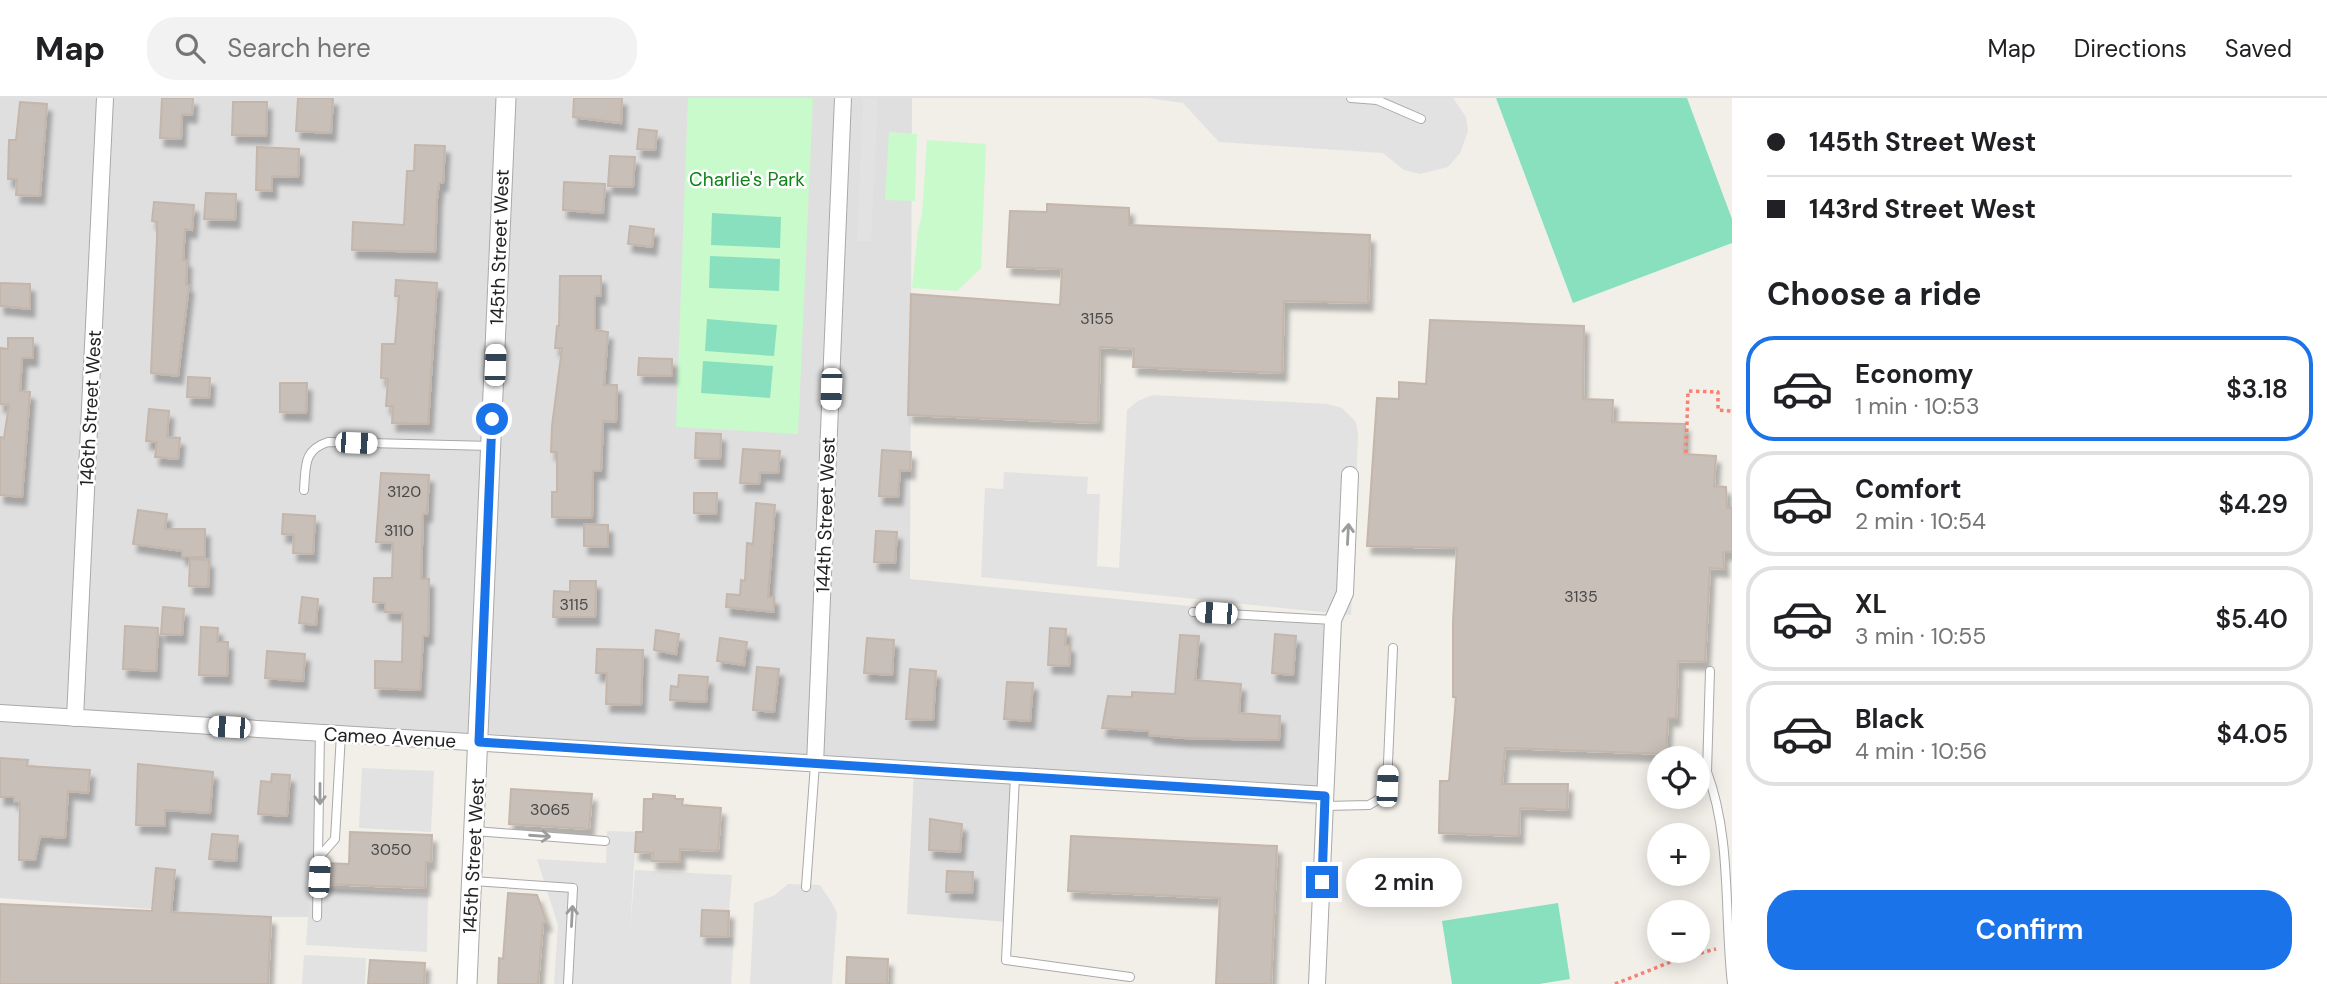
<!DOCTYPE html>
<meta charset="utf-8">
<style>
:root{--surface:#fff;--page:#f2f2f2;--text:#202124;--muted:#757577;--line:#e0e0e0;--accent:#1a73e8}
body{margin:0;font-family:"DM Sans",sans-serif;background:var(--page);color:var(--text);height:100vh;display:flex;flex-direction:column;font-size:26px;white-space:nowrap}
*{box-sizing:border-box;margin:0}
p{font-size:23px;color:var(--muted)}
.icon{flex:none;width:38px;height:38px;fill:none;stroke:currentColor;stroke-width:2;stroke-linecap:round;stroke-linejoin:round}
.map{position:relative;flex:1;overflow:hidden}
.details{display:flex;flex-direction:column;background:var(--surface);width:595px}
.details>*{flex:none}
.hud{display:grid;align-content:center;height:154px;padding:0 35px;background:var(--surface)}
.controls{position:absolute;left:1647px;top:648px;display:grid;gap:14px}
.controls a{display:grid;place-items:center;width:63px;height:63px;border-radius:50%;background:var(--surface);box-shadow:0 4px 18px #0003;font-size:35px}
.end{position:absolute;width:32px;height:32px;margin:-16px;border:9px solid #1a73e8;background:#fff;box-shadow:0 0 0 4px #fff}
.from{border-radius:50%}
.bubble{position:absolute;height:49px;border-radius:24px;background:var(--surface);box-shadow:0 4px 18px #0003;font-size:23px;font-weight:600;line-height:49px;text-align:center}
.car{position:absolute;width:21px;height:42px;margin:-21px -10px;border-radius:9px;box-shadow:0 0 5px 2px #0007;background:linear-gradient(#fff 24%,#345 0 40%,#fff 0 76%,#345 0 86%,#fff 0)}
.hud b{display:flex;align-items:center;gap:24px;height:66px;font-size:26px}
.hud b+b{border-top:2px solid var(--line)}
.hud i{width:18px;height:18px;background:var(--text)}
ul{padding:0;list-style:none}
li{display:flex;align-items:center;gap:21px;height:105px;margin:0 14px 10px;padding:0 21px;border:4px solid var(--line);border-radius:28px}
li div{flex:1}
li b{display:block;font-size:26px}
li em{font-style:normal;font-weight:600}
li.active{border-color:var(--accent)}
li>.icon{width:63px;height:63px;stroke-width:1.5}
h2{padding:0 35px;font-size:32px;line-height:84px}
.button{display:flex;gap:14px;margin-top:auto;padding:14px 35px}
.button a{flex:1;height:80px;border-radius:28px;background:var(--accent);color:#fff;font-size:28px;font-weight:600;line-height:80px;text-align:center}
header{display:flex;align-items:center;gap:42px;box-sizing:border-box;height:98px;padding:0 35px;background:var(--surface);border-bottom:2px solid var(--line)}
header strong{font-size:33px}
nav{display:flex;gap:38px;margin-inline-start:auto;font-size:24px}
.search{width:490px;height:63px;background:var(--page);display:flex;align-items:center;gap:18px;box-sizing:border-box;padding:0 24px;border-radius:28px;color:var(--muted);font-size:26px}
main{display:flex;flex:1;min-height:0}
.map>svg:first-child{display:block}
.residential{fill:#e0dfdf}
.park{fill:#c8facc}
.pitch{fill:#88e0be}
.parking{fill:#e2e2e2}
.building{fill:#c7bfb8;stroke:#c4b6ab;stroke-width:2;filter:url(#shadow)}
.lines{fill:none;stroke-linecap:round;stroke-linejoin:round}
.service-casing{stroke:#a9a9a9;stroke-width:10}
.minor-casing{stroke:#a9a9a9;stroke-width:18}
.tertiary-casing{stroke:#a9a9a9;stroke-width:21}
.path{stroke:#fa8072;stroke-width:3.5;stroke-dasharray:3.5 3.5;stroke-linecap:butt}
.service{stroke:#fff;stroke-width:8}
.minor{stroke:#fff;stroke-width:16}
.tertiary{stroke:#fff;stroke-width:19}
.oneway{stroke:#9c9c9c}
.route{stroke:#1a73e8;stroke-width:9}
.labels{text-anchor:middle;stroke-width:5;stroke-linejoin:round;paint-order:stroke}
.number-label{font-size:16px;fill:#4b4948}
.park-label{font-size:19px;fill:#0c8416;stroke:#fff}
.street-label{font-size:19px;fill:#222;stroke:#fff}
</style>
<header>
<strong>Map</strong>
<div class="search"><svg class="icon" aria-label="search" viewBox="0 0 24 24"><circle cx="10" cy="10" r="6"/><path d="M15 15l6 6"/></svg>Search here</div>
<nav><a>Map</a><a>Directions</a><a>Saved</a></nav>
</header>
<main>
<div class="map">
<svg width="1732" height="886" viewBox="0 0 1732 886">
<defs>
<filter id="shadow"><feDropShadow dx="4.5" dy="8" stdDeviation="2" flood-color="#0004"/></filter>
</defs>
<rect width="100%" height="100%" fill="#f2efe9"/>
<!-- residential -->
<polygon class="residential" points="0,0 912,0 910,481 1333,522 1325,708 1016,678 1008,824 907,816 914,672 480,635 479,644 321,635 317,819 258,819 0,800"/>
<!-- park -->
<g class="park">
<polygon points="688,0 813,0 798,336 676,329"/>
<polygon points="889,34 917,36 915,103 885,102"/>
<polygon points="927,42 986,46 981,170 957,193 912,190 918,132 922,117"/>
</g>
<!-- pitch -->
<g class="pitch">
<polygon points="1496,0 1687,0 1732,121 1732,145 1573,205"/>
<polygon points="712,115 781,119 780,150 711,147"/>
<polygon points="710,158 780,161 779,193 709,190"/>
<polygon points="707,221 777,227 774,258 705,253"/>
<polygon points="703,263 773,268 770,300 701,295"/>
<polygon points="1558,805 1570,881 1539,886 1452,886 1442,823"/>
</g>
<!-- parking -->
<g class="parking">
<polygon points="863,0 878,0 871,143 857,143"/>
<polygon points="1148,0 1453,0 1466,19 1468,33 1460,55 1448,69 1420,76 1404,72 1383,55 1219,44 1183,5"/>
<polygon points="1152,297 1328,306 1342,310 1356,324 1358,337 1351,517 981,479 985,390 1003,391 1004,374 1088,379 1087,396 1100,396 1097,468 1119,470 1127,312 1138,303"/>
<polygon points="362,670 434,673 431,734 359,730"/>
<polygon points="607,733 636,734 630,833 635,772 732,777 729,813 702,812 701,837 734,840 731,886 554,886 558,827 537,761 606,765"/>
<polygon points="788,786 820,787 832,805 837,815 832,886 750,886 754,805 775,797"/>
<polygon points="310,789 428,797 427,854 306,847"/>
<polygon points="304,857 366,860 365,886 302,886"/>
</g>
<!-- building -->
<g class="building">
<polygon points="162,0 193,0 192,17 182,16 181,41 160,40"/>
<polygon points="298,0 333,0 331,35 296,33"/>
<polygon points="574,0 622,0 621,25 573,19"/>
<polygon points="20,4 47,6 40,98 16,97 17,81 8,81 9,42 16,42"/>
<polygon points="233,4 267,4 266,38 232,37"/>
<polygon points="639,31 657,33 655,52 637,51"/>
<polygon points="415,47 445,48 443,85 439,85 437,101 435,154 352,152 353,124 404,127 407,73 414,73"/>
<polygon points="257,49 299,51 298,79 272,78 272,93 256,92"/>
<polygon points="610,58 635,59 633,89 608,88"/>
<polygon points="564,84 605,86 603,115 563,112"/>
<polygon points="206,95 236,96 235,122 204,121"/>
<polygon points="154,104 194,107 192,132 185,131 183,162 187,162 186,187 189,187 178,278 151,275 157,140 157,124 152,123"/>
<polygon points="1047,106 1129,110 1129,127 1370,137 1368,205 1284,203 1282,275 1133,269 1134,251 1100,249 1098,325 908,317 911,196 1060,207 1062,171 1007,169 1010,113 1047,114"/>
<polygon points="630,128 654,131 652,149 628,146"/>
<polygon points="560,178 601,178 601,198 595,198 595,232 608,234 604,287 617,287 616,324 603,323 601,373 593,373 592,420 552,419 552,394 557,394 557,354 551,354 552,328 562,250 555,250 557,228 559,228"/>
<polygon points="396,182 437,185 428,326 392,325 393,308 386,308 388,281 381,280 382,246 395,246 399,198 395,198"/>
<polygon points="0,185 30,186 30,211 0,208"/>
<polygon points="1430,222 1584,228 1583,301 1613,302 1612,324 1685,326 1684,356 1716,358 1714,388 1726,389 1727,410 1732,410 1732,454 1723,454 1724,471 1710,470 1705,564 1678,563 1676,620 1668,620 1666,656 1505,650 1502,686 1568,686 1567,712 1520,710 1519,738 1439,735 1440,683 1449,683 1456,599 1453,599 1453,524 1457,450 1367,448 1377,300 1399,301 1399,284 1426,286"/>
<polygon points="8,240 33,240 33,260 22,260 20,293 30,294 22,399 0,397 0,339 4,340 9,307 0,306 0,250 8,251"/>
<polygon points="639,260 672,261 672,278 638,277"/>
<polygon points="188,279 210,280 209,300 187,299"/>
<polygon points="280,285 307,285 306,315 280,314"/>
<polygon points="149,311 169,313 167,339 180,340 178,361 155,359 157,344 146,343"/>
<polygon points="696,335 721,336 720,361 695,360"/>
<polygon points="743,351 780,353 778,375 760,374 759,386 740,385"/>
<polygon points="882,352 911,354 910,373 900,372 898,399 879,398"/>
<polygon points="381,375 429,377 427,416 423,416 421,481 429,481 428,538 423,538 420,592 375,590 375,563 402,564 403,515 385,514 385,505 373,504 374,480 392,480 393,445 376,444"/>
<polygon points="694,395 717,395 716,416 694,415"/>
<polygon points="756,405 775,407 768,499 774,499 774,514 726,509 727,496 740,497 741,482 745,483 747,445 753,446"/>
<polygon points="138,412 167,416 165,431 205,431 205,459 182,459 182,453 133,446"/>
<polygon points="283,416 315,418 313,456 293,455 294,437 282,436"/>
<polygon points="584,426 608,427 608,449 584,448"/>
<polygon points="876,433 897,434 895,465 874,464"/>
<polygon points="190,461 209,462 208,489 189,488"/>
<polygon points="570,483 596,483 595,519 553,519 554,493 570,494"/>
<polygon points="302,499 318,501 316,527 299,525"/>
<polygon points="163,509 184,511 182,537 161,536"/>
<polygon points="125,528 158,530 156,573 123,571"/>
<polygon points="201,529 218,530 217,544 228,544 227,578 199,577"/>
<polygon points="1050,530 1066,531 1065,547 1070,547 1069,568 1048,567"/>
<polygon points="656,532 679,536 676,556 654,552"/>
<polygon points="1275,536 1296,538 1293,577 1272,575"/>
<polygon points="1180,537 1199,538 1195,582 1241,586 1239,615 1280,618 1279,642 1184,640 1149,637 1149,633 1102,630 1108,598 1132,599 1132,594 1175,596"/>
<polygon points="720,540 747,544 744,567 717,563"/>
<polygon points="867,540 894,542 892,577 864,575"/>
<polygon points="597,551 643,552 641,607 606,606 607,575 596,575"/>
<polygon points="267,553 305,556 303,583 265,580"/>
<polygon points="757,569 779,571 774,614 753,612"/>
<polygon points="910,571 936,573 933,622 906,621"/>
<polygon points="679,577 708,579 706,604 670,602 671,588 678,589"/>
<polygon points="1007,584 1033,585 1030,623 1004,621"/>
<polygon points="0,660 28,662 27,668 90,672 88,695 68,693 65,740 40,738 35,762 19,762 20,704 14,704 14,699 0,699"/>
<polygon points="138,666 213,674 210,715 165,712 165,728 136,727"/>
<polygon points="272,676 290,677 287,718 258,716 261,683 271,684"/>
<polygon points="511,691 592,696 589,731 509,726"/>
<polygon points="653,696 675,698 675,701 683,701 682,707 721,710 718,753 680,751 680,764 652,763 653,755 635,754 636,734 643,734 644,701 653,701"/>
<polygon points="930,721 962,726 960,754 929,752"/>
<polygon points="350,734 432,737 431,764 426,764 425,790 324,786 324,765 349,766"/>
<polygon points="212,736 238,738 236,763 209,761"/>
<polygon points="1071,738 1277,748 1271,886 1216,886 1220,800 1068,793"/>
<polygon points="156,770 175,772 171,814 271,819 268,886 0,886 0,806 152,813"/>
<polygon points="947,773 973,774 972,795 946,794"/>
<polygon points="508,795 537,797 547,825 543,825 538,886 498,886 499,860 503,861"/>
<polygon points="702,812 729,813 728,839 701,838"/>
<polygon points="847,859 888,861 887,886 846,886"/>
<polygon points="370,862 425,865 424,886 368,886"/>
</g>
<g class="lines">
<!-- service casing -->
<g class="service-casing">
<g id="service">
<polyline points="1351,0 1377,2 1421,21"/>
<path d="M 304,392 C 306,368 303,352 328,344 L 491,348"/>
<polyline points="1193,514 1333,522"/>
<path d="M 1710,573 L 1707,674 C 1732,741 1724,816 1732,886"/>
<polyline points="1015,678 1006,862 1130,879"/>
<polyline points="1325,708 1369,707 1384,698 1387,688 1393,550"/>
<polyline points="475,733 605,743"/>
<polyline points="320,758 335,741 341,636"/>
<polyline points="473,783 573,790 568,886"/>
<polyline points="806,789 815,666"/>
<polyline points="317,819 320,635"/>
</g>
</g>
<!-- minor casing -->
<g class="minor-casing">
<g id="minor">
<polyline points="0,615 1325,697"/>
<polyline points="75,620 105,0"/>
<polyline points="815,666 843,0"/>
<polyline points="1317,886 1333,522 1345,495 1350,377"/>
</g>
</g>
<!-- tertiary casing -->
<g class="tertiary-casing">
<polyline id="tertiary" points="467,886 506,0"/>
</g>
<!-- path -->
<g class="path">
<polyline points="1686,355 1688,293 1718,294 1718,312 1732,313"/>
<polyline points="1615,886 1678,861 1716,851"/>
</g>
<!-- service -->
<use href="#service" class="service"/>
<!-- minor -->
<use href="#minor" class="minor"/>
<!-- tertiary -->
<use href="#tertiary" class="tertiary"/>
</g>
<!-- one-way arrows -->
<defs><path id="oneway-shaft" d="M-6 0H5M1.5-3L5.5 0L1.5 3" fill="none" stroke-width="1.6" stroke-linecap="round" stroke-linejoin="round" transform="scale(1.75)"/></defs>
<g class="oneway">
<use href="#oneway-shaft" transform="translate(1348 436) rotate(-87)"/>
<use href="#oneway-shaft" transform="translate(320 696) rotate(90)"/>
<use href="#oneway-shaft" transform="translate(540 738) rotate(4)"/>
<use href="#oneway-shaft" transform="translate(572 818) rotate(-87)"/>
</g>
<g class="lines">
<!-- route -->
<polyline class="route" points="492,321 479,644 1325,698 1322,784"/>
</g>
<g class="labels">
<!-- number labels -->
<g class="number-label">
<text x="1097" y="226">3155</text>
<text x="404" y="399">3120</text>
<text x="399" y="438">3110</text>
<text x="1581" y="504">3135</text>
<text x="574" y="512">3115</text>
<text x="550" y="717">3065</text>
<text x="391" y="757">3050</text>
</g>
<!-- park labels -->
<g class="park-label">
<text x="747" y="88">Charlie's Park</text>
</g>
<!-- street labels -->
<g class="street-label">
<text transform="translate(499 149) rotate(-88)" y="7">145th Street West</text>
<text transform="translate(90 310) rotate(-87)" y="7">146th Street West</text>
<text transform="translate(825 417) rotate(-88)" y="7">144th Street West</text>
<text transform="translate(390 639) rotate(3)" y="7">Cameo Avenue</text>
<text transform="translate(473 758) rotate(-87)" y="7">145th Street West</text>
</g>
</g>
</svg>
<div class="controls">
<a><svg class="icon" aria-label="locate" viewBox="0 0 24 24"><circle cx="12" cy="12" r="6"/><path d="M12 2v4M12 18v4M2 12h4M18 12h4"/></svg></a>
<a>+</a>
<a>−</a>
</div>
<i class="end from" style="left:492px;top:321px"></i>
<i class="end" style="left:1322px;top:784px"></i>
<div class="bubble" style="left:1346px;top:760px;width:116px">2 min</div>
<i class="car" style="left:495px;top:267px;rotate:2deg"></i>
<i class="car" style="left:831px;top:291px;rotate:182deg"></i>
<i class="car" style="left:356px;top:345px;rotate:92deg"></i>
<i class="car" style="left:1216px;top:515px;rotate:274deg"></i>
<i class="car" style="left:229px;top:629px;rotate:274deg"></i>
<i class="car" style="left:1387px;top:688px;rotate:3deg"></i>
<i class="car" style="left:319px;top:779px;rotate:3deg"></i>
</div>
<section class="details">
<div class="hud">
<b><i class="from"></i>145th Street West</b>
<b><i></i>143rd Street West</b>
</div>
<h2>Choose a ride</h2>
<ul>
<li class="active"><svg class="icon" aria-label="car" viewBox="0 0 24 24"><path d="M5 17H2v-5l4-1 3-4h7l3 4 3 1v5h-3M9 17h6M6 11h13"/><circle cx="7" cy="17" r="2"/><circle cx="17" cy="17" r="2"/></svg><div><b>Economy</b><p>1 min · 10:53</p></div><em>$3.18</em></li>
<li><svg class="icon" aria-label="car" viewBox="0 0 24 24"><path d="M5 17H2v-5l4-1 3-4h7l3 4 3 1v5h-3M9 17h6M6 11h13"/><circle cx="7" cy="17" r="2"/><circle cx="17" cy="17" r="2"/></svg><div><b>Comfort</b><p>2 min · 10:54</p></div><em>$4.29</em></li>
<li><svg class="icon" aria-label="car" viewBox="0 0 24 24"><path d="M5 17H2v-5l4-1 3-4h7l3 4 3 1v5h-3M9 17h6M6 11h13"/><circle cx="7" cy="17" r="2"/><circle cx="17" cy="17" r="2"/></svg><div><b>XL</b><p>3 min · 10:55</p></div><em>$5.40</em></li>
<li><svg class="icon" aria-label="car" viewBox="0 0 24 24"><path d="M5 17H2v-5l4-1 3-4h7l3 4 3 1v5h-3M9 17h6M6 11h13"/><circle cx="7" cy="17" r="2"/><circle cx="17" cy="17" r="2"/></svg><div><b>Black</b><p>4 min · 10:56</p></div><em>$4.05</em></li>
</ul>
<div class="button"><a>Confirm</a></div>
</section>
</main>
